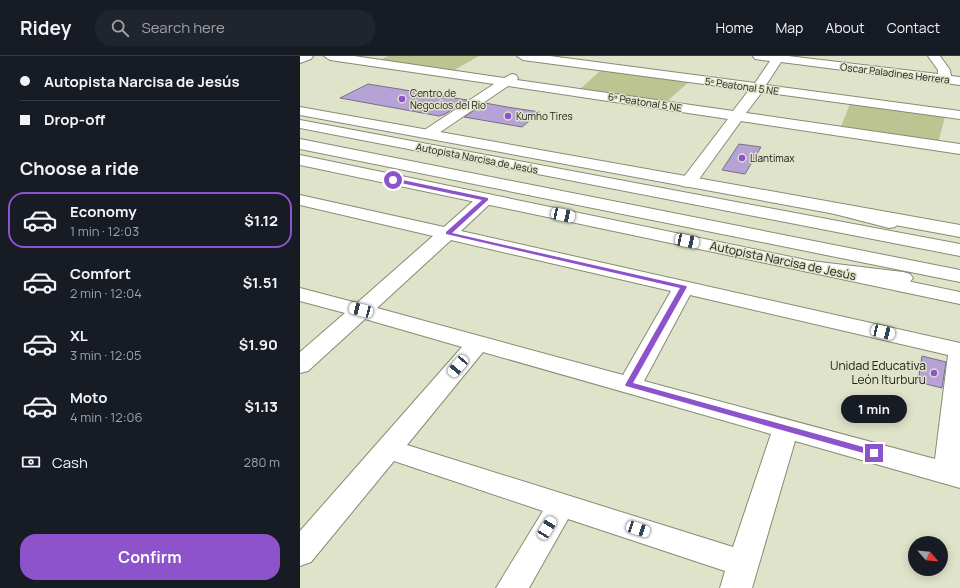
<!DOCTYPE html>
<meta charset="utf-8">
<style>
:root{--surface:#171b24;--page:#20242c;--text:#f1f3f6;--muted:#9ea1a6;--line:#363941;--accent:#8d53cb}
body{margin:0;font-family:Manrope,sans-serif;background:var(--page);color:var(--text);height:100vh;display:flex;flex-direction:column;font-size:15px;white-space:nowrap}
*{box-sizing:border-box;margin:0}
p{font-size:13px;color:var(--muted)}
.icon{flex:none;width:22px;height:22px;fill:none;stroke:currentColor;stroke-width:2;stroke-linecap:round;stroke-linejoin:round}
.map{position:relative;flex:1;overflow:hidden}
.sheet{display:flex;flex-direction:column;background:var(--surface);width:300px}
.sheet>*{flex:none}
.top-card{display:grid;align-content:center;height:88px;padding:0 20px;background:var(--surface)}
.needle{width:26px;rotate:117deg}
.tools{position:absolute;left:608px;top:480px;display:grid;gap:8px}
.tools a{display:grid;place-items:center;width:40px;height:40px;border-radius:50%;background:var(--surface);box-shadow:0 2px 10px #0003;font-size:20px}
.end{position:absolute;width:18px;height:18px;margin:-9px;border:5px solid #8d53cb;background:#fff;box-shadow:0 0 0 2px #fff}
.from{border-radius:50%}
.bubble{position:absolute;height:28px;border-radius:14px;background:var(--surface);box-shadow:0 2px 10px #0003;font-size:13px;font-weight:700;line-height:28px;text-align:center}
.car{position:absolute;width:12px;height:24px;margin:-12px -6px;border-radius:5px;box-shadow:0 0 3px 1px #0007;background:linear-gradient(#fff 24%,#345 0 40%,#fff 0 76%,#345 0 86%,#fff 0)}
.top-card b{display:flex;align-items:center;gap:14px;height:38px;font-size:15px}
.top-card b+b{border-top:1px solid var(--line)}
.top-card i{width:10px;height:10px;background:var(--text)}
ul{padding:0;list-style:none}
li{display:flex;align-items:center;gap:12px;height:56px;margin:0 8px 6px;padding:0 12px;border:2px solid transparent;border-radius:16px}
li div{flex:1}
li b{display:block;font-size:15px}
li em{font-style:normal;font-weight:700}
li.on{border-color:var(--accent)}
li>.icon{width:36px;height:36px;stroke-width:1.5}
h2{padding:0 20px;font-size:18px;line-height:48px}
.pay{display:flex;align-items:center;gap:10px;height:44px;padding:0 20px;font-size:15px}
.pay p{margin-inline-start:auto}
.button{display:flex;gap:8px;margin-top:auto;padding:8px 20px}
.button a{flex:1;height:46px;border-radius:16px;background:var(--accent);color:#fff;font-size:16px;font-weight:700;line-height:46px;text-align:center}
header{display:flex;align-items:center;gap:24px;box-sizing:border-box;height:56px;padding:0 20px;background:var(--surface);border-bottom:1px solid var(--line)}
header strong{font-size:19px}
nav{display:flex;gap:22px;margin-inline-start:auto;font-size:14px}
.search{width:280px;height:36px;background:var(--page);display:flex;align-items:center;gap:10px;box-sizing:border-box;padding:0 14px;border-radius:16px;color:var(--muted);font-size:15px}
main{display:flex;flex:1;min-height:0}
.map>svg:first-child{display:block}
.green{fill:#bcc592}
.building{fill:#b7a2d5;stroke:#786f86}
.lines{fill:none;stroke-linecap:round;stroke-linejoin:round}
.minor-casing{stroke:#878b73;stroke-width:2}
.major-casing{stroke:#878b73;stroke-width:2}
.highway-casing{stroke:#878b73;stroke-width:2}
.minor{fill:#fff;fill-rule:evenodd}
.major{fill:#fff;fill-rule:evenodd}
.highway{fill:#fff;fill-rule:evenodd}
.route{fill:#8d53cb}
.poi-dot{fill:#8d53cb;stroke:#dee3c9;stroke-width:1.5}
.labels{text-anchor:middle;stroke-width:3;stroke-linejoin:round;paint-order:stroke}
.far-street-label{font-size:10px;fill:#202118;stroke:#dee3c9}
.far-poi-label{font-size:10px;fill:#202118;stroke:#dee3c9;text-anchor:start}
.street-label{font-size:12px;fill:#202118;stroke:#dee3c9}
.poi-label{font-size:12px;fill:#202118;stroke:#dee3c9;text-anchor:end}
</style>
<header>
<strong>Ridey</strong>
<div class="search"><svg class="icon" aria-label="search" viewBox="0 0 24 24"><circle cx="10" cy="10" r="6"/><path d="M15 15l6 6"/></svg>Search here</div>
<nav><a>Home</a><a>Map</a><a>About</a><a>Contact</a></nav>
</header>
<main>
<section class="sheet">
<div class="top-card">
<b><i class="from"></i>Autopista Narcisa de Jesús</b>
<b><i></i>Drop-off</b>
</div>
<h2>Choose a ride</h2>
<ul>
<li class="on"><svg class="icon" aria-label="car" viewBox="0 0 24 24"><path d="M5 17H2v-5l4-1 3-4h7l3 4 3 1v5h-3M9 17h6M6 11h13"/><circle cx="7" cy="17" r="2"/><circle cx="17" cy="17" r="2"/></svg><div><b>Economy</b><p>1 min · 12:03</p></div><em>$1.12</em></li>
<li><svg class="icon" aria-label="car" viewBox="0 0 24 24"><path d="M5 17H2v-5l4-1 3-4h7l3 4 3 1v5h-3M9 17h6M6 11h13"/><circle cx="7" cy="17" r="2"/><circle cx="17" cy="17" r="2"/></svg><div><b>Comfort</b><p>2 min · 12:04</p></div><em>$1.51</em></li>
<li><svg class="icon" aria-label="car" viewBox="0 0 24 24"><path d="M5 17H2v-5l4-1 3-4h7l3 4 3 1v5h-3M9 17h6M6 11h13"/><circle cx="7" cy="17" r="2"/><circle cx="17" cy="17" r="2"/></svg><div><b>XL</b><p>3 min · 12:05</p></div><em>$1.90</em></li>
<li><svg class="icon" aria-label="car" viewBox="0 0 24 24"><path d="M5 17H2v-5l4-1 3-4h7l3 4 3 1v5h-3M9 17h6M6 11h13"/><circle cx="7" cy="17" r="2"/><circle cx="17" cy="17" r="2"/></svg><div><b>Moto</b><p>4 min · 12:06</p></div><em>$1.13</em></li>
</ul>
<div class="pay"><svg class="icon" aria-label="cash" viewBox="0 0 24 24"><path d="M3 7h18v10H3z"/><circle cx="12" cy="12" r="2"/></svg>Cash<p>280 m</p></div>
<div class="button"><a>Confirm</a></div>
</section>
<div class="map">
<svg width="660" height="532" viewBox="0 0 660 532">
<rect width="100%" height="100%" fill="#dee3c9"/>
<!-- green -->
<g class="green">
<polygon points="88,0 179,0 149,17 76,6"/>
<polygon points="302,13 390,25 365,47 278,35"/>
<polygon points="550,48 645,61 638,87 540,73"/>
</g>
<!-- building -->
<g class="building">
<polygon points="68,28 167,44 145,58 139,60 40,42"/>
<polygon points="185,47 207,51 240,56 222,71 164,61"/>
<polygon points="439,88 461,91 445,118 422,114"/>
<polygon points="622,300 646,306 642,332 618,326"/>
</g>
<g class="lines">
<!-- minor casing -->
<g class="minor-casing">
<g id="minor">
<polygon points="0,0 13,0 11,3 0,7"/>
<polygon points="24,0 54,0 204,22 212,18 216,19 218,22 217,24 433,55 449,34 223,4 217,0 250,0 455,27 470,5 455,3 453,0 488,0 638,18 638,14 628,0 640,0 650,14 651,20 660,21 660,29 481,6 466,29 660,55 660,63 462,36 446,57 660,88 660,98 441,65 394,130 388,131 382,130 380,126 428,63 208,30 133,81 123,81 121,78 123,75 194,28 30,4"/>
<path d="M 186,138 L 192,139 L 195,143 L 161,175 L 660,287 L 660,432 L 495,385 L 452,532 L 420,532 L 425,515 L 268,463 L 229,532 L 196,532 L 243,455 L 94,405 L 11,506 L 0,510 L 0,475 L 162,291 L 65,263 L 8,315 L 0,317 L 0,296 L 45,257 L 0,245 L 0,232 L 57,247 L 133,180 L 0,149 L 0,139 L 144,171 L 180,139 ZM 151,184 L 371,235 L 323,319 L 77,252 ZM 390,239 L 648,299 L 635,403 L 344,325 ZM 183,296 L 471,378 L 433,491 L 107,389 Z"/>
</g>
</g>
<!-- major casing -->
<g class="major-casing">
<g id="major">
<polygon points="0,51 660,169 660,181 0,59"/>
<polygon points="0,99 660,236 660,248 0,109"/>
</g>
</g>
<!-- highway casing -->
<g class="highway-casing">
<g id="highway">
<polygon points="0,64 660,188 660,200 0,72"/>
<polygon points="0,83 660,214 660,226 0,93"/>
<polygon points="533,147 595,163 598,167 595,171 589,172 527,156 524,152 527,148"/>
<polygon points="511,205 603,216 610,218 613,222 610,226 603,228 504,215 501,211 504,207"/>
</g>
</g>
<!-- minor -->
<use href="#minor" class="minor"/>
<!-- major -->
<use href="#major" class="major"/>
<!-- highway -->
<use href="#highway" class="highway"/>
</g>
<!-- route -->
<polygon class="route" points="93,122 188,142 188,144 152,177 386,230 387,231 333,327 574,394 578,397 577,399 574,400 326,330 325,329 380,232 146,178 146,176 182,144 91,125"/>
<!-- markers -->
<g class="poi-dot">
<circle cx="102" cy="43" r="4"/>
<circle cx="208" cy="60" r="4"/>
<circle cx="442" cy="102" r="4"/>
<circle cx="634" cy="317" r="4"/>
</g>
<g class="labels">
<!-- far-street labels -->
<g class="far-street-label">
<text transform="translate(595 17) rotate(7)" y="4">Óscar Paladines Herrera</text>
<text transform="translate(442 30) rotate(8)" y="4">5º Peatonal 5 NE</text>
<text transform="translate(345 46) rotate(9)" y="4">6º Peatonal 5 NE</text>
<text transform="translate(177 102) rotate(11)" y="4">Autopista Narcisa de Jesús</text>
</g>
<!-- far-poi labels -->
<g class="far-poi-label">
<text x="110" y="41">Centro de<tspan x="110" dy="12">Negocios del Rio</tspan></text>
<text x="216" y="64">Kumho Tires</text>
<text x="450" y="106">Llantimax</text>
</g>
<!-- street labels -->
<g class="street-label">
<text transform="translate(483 205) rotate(12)" y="4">Autopista Narcisa de Jesús</text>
</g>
<!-- poi labels -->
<g class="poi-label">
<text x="626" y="314">Unidad Educativa<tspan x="626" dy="14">León Iturburu</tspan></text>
</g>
</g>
</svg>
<div class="tools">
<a><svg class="needle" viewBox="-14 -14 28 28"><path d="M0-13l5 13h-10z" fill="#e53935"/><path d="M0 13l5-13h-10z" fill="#9ea1a6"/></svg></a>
</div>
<i class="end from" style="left:93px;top:124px"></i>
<i class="end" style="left:574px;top:397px"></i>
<div class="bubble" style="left:541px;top:339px;width:66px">1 min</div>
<i class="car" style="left:263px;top:159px;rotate:102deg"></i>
<i class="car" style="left:387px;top:185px;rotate:102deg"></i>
<i class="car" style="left:61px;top:254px;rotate:285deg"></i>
<i class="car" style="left:583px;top:276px;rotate:103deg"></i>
<i class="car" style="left:158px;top:310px;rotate:220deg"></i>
<i class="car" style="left:247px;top:472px;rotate:31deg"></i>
<i class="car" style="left:338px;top:473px;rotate:108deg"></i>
</div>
</main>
